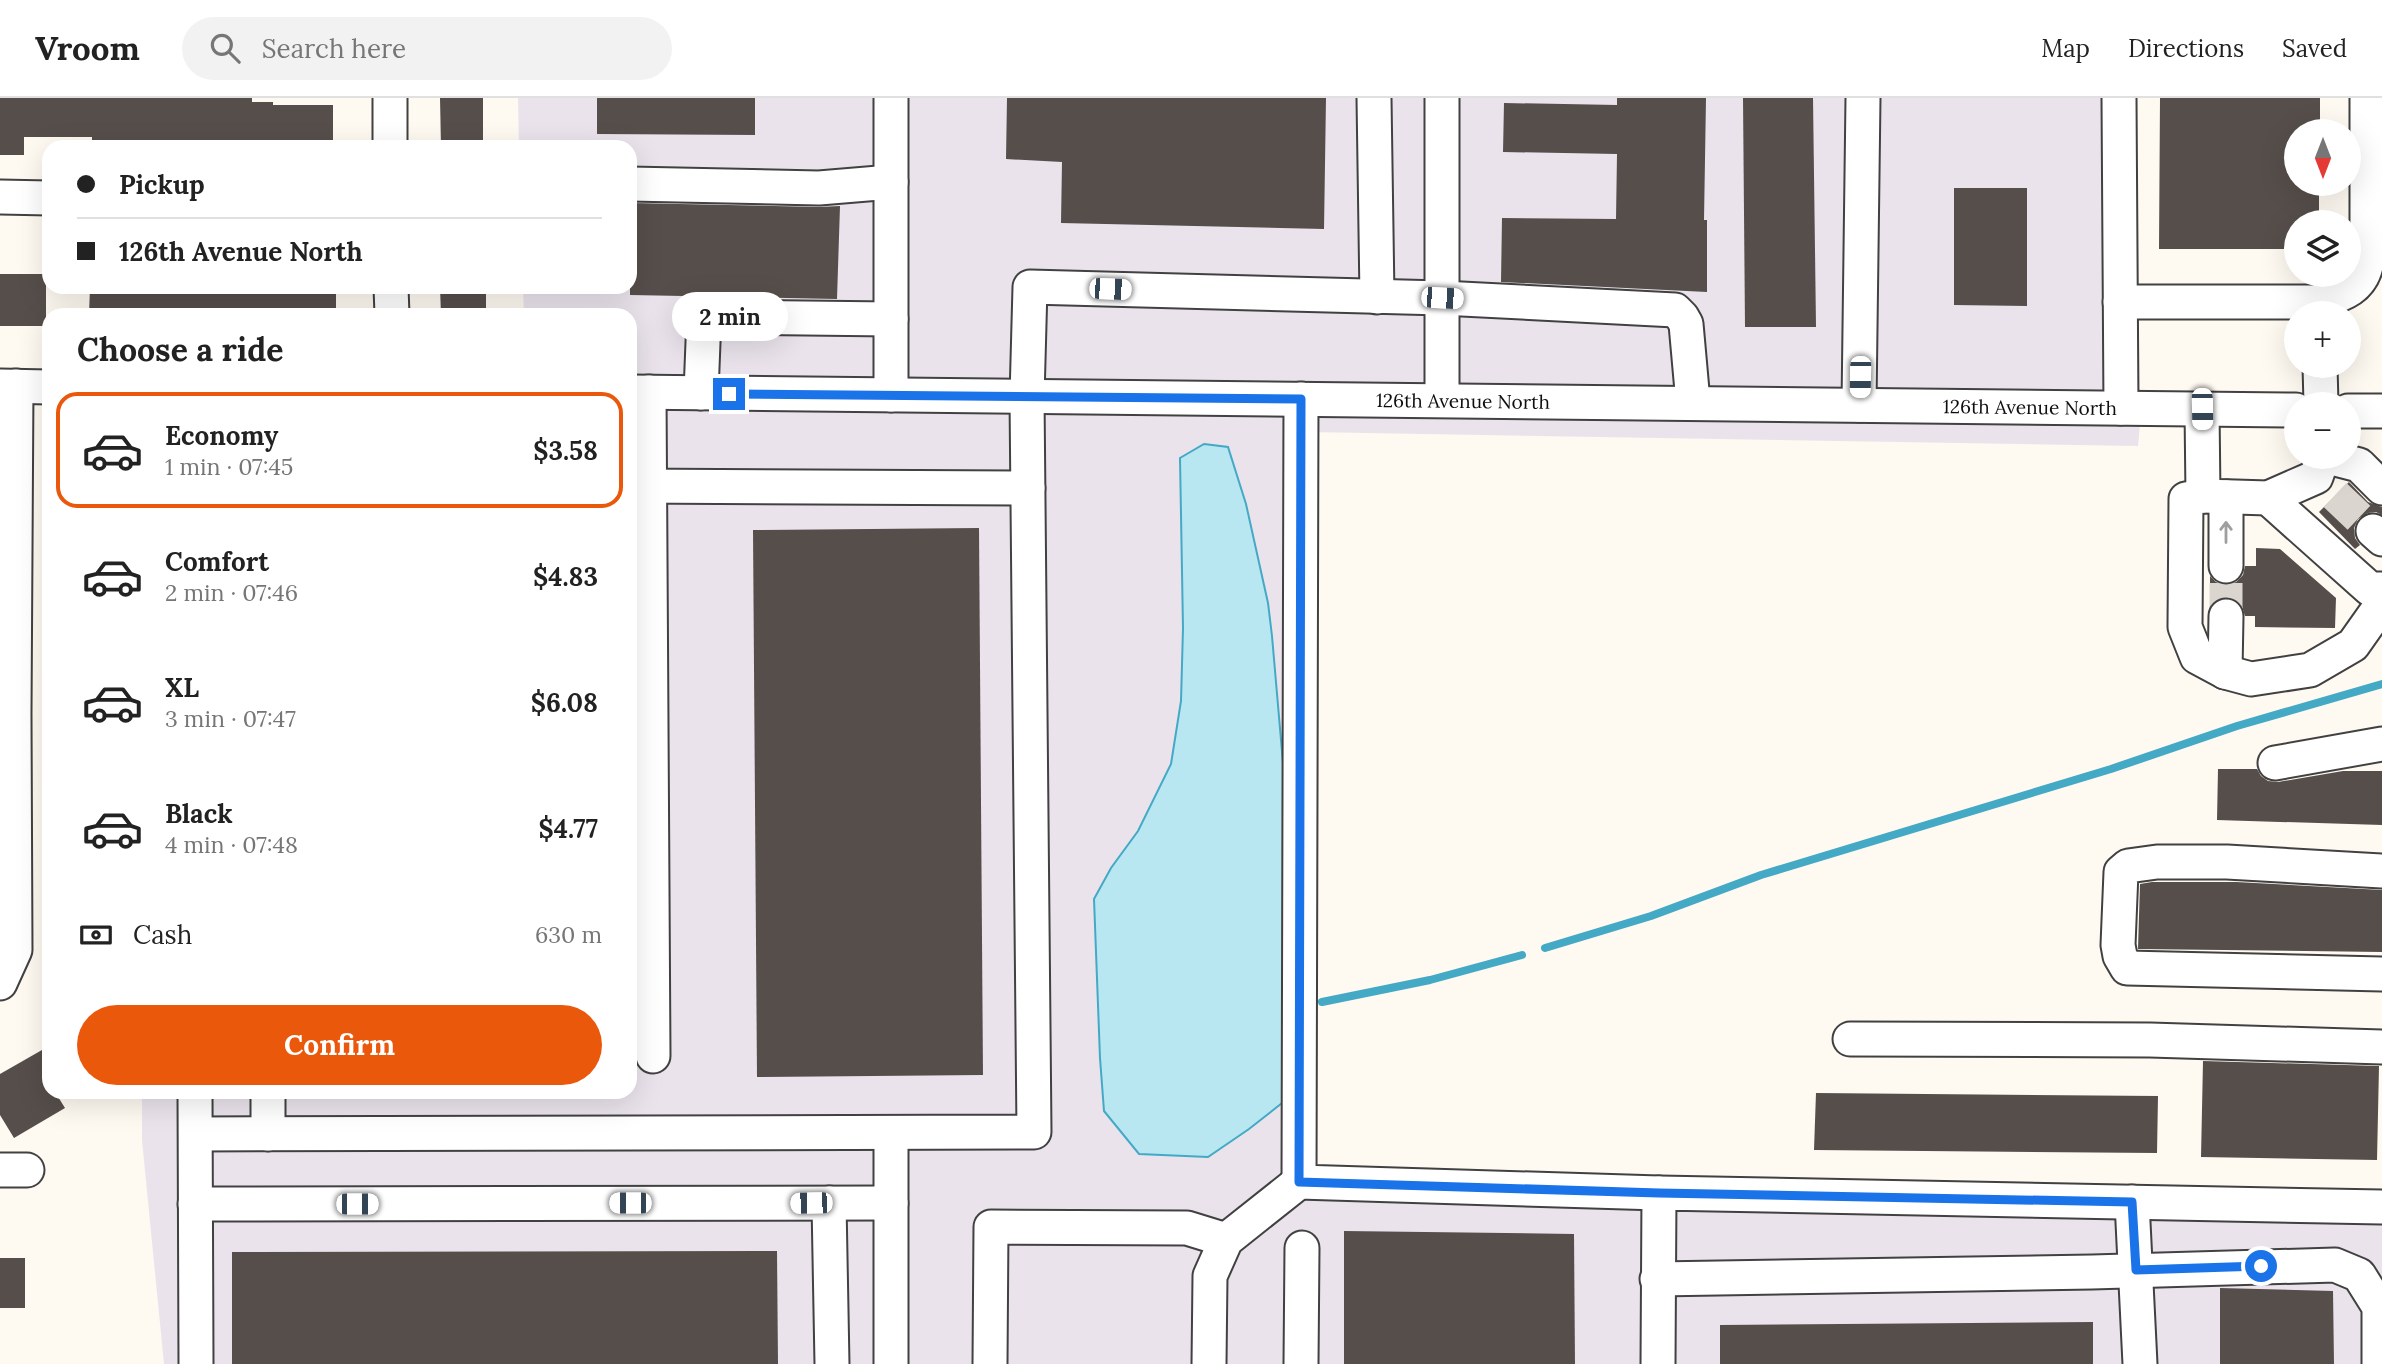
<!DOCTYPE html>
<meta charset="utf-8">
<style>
:root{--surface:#fff;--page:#f2f2f2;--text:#222;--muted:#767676;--line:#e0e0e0;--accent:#ea580c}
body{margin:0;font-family:Lora,serif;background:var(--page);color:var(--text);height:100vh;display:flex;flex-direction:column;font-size:26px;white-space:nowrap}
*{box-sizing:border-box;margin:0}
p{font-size:23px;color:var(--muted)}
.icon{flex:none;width:38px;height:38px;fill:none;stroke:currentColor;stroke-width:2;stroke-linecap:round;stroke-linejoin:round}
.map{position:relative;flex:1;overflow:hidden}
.details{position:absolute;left:42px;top:210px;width:595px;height:791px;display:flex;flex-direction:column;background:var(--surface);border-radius:21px;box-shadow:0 7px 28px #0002}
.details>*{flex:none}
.banner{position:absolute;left:42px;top:42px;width:595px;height:154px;border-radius:21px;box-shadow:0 7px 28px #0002;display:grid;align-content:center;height:154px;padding:0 35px;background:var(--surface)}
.needle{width:46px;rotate:180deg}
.tools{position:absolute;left:2284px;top:21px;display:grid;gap:14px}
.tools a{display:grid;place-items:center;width:77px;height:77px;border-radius:50%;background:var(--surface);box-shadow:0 7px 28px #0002;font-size:35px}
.end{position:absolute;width:32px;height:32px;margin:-16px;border:9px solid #1a73e8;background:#fff;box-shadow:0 0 0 4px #fff}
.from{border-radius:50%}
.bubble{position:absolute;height:49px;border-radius:24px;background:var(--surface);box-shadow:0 7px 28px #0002;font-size:23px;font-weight:800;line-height:49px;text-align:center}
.car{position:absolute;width:21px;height:42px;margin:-21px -10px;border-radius:9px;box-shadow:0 0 5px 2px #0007;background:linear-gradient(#fff 24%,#345 0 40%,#fff 0 76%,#345 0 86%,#fff 0)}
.banner b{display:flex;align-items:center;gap:24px;height:66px;font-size:26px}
.banner b+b{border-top:2px solid var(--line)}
.banner i{width:18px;height:18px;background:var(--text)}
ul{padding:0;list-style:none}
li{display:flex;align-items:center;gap:21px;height:116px;margin:0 14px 10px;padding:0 21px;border:4px solid transparent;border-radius:21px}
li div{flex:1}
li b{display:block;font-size:26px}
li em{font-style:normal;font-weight:800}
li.active{border-color:var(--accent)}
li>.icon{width:63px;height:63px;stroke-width:1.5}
h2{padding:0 35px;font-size:32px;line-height:84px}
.pay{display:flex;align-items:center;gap:18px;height:77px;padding:0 35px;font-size:26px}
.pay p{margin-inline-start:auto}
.action{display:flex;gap:14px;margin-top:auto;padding:14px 35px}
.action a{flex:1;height:80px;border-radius:42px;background:var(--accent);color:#fff;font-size:28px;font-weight:800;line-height:80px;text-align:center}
header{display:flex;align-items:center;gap:42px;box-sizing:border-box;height:98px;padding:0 35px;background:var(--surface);border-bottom:2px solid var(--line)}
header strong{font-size:33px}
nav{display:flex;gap:38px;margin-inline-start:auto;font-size:24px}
.search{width:490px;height:63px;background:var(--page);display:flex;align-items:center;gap:18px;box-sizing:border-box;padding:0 24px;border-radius:38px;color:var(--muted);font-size:26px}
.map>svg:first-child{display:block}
.industrial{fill:#eae3ec}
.water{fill:#b8e7f2;stroke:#44a9c5;stroke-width:2}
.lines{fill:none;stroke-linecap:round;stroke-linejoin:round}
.stream{stroke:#44a9c5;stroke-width:8}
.building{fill:#564e4b}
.minor-tunnel{stroke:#dad6cf;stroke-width:33;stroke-dasharray:33 17;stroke-linecap:butt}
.minor-casing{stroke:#414141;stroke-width:37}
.minor{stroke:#fff;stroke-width:33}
.oneway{stroke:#9f9f9f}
.route{stroke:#1a73e8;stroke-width:9}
.labels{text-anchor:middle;stroke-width:7;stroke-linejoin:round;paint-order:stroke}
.street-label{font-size:19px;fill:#0e0e0e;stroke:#fff}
</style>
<header>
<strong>Vroom</strong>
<div class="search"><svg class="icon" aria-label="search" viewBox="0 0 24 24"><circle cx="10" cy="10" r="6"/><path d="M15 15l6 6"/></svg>Search here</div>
<nav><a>Map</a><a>Directions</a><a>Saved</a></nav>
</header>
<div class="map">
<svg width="2382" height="1266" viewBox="0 0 2382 1266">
<rect width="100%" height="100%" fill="#fef9f1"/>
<!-- industrial -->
<g class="industrial">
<polygon points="518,0 878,0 878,283 630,281 630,217 524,217 523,189 630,189 630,49 519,49"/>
<polygon points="903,0 1429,0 1429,287 904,283"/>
<polygon points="1455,0 2134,0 2140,296 1455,287"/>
<polygon points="630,309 2140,325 2138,348 1308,334 1285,688 1268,505 1246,406 1228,350 1181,360 1183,530 1181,603 1171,666 1138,733 1111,770 1094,801 1100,960 1208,1059 1249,1031 1291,998 1288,1086 1779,1086 2382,1091 2382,1266 164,1266 142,1042 142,994 630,994"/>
</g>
<!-- water -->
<polygon class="water" points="1204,346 1228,349 1246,406 1268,505 1272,538 1285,688 1291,998 1249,1031 1208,1059 1139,1056 1104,1013 1100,960 1094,801 1111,770 1138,733 1171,666 1181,603 1183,530 1180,360"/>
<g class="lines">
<!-- stream -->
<g class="stream">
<polyline points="1545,850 1651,818 1761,777 2111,671 2237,628 2382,586"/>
<polyline points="1322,904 1430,882 1522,857"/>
</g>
</g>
<!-- building -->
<g class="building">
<polygon points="0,0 252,0 252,4 273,4 273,7 333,7 333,49 92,49 92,39 24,39 24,57 0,57"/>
<polygon points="440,0 483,0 483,49 441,49"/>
<polygon points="597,0 755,0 755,37 597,36"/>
<polygon points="1007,0 1326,0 1324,131 1061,125 1062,64 1006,61"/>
<polygon points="1617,0 1706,0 1704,122 1707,122 1707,194 1501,184 1502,120 1616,121 1617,56 1503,54 1504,5 1617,7"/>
<polygon points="1743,0 1813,0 1816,229 1745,229"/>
<polygon points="2160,0 2320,0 2320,33 2296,33 2296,86 2319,86 2319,124 2296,124 2296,151 2159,151"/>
<polygon points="1954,90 2027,90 2027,208 1954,207"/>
<polygon points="630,105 819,109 840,108 837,201 630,197"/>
<rect x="0" y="176" width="46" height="52"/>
<polygon points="90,189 336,189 336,214 318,214 318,217 89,217"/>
<polygon points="440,189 486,189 486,217 441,217"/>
<polygon points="2349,384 2368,404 2382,409 2382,417 2376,414 2368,415 2358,421 2354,430 2355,440 2360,447 2355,451 2319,414"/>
<polygon points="979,430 983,977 757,979 753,432"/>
<polygon points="2256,450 2280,451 2336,500 2335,530 2255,529 2255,518 2245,518 2242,508 2235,501 2227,499 2217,501 2210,508 2210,478 2216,484 2225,487 2236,484 2243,477 2245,468 2256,468"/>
<polygon points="2218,671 2257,671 2261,678 2268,683 2278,684 2343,673 2382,673 2382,727 2217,722"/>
<polygon points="2152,784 2236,784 2382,792 2382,854 2138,851 2140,786"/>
<polygon points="49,948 49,994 55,994 65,1010 14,1040 0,1017 0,976"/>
<polygon points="2203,963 2379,968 2377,1062 2201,1059"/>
<polygon points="1816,995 2158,998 2157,1055 1814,1052"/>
<polygon points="1344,1133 1574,1136 1575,1266 1344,1266"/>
<polygon points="777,1153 778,1266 232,1266 232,1154"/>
<rect x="0" y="1160" width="25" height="50"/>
<polygon points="2220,1190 2333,1193 2334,1266 2220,1266"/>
<polygon points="2093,1224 2093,1266 1720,1266 1720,1227"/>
</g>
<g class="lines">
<!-- minor-tunnel -->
<g class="minor-tunnel">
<polyline points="2335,397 2373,433"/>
<polyline points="2226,518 2226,468"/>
</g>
<!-- minor casing -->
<g class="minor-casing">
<g id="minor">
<polyline points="390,0 390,49"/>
<polyline points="891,0 891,297"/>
<polyline points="1374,0 1377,199"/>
<polyline points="1442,0 1442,302"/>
<polyline points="2119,0 2121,310"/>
<polyline points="630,86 819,90 891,84"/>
<polyline points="0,99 49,100"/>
<polyline points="391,189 392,217"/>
<polyline points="2120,204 2319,204"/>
<path d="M 2319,215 L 2319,204 C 2343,197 2363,190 2367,163 L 2367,0"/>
<polyline points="2320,268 2321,306"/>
<polyline points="0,288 49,289"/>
<path id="s1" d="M 630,294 L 2296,312"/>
<polyline points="649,294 653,958"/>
<polyline points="701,295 704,219 891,221"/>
<polyline points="1301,301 1299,1084 1659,1095"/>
<polyline points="1859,307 1863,0"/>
<polyline points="2202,311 2203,398 2268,400 2316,379 2323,359"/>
<polyline points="2348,313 2382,313"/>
<polyline points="2328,359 2359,367 2382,390"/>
<polyline points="630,388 1028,390"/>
<polyline points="2203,398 2186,401 2185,529 2197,559 2225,574 2251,581 2310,572 2353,547 2382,506"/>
<polyline points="2226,399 2226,468"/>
<polyline points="2268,400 2370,491 2382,491"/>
<polyline points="2373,433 2382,441"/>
<polyline points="2225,574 2226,518"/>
<polyline points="2275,665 2382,646"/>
<polyline points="2382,773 2227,764 2157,764 2128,768 2121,774 2118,847 2120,858 2127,870 2382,876"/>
<polyline points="0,885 15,852 14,616 16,288"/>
<polyline points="1850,941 2150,942 2382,949"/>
<polyline points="195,994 196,1266"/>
<polyline points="268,994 268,1036"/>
<polyline points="891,1035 891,1266"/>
<polyline points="196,1036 1034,1034 1027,299 1030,189 1442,200 1675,212 1682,219 1686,226 1693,304"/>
<polyline points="0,1072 27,1072"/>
<polyline points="2132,1104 2140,1266"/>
<polyline points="829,1105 832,1266"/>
<polyline points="195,1106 891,1105"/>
<polyline points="1657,1181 2092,1174 2335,1167 2359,1177 2379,1209 2379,1266"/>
<polyline points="990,1266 991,1129 1187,1130 1226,1142"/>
<polyline points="1209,1266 1210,1178 1226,1142 1299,1084"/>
<polyline points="1301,1266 1302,1150"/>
<polyline points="1658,1266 1659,1095 2382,1109"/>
</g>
</g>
<!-- minor -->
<use href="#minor" class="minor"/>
</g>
<!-- one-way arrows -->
<defs><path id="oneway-shaft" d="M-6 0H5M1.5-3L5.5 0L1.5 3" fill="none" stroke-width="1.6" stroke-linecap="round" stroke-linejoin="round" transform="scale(1.75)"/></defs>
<use class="oneway" href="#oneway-shaft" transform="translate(2226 434) rotate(-90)"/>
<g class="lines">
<!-- route -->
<polyline class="route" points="729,296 1301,301 1299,1084 1659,1095 2132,1104 2136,1172 2261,1168"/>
</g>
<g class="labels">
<!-- street labels -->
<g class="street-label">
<text dy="7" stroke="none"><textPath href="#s1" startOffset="833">126th Avenue North</textPath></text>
<text dy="7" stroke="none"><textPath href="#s1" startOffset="1400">126th Avenue North</textPath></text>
</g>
</g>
</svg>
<div class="tools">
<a><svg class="needle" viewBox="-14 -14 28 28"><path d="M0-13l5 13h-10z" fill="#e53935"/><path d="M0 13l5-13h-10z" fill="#767676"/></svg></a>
<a><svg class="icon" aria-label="layers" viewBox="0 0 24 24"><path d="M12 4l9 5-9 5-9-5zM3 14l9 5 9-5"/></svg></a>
<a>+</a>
<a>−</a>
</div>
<i class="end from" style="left:2261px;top:1168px"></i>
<i class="end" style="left:729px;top:296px"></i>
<div class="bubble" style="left:672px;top:194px;width:116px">2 min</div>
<i class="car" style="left:1110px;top:191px;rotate:92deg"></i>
<i class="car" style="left:1442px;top:200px;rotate:93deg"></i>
<i class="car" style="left:1860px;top:279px;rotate:181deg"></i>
<i class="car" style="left:2202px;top:311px;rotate:179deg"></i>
<i class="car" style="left:630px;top:1105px;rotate:270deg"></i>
<i class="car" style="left:811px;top:1105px;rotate:269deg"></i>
<i class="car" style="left:357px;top:1106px;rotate:90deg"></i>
<div class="banner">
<b><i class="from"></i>Pickup</b>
<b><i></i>126th Avenue North</b>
</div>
<section class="details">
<h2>Choose a ride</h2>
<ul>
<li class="active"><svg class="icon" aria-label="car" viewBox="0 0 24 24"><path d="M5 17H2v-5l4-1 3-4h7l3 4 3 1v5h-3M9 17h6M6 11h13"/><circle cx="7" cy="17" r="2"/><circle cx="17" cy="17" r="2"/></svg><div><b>Economy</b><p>1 min · 07:45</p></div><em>$3.58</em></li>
<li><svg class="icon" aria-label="car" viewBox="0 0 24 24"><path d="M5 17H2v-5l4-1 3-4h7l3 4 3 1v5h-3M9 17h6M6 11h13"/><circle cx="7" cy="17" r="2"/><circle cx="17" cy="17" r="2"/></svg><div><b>Comfort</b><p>2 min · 07:46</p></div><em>$4.83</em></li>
<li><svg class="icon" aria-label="car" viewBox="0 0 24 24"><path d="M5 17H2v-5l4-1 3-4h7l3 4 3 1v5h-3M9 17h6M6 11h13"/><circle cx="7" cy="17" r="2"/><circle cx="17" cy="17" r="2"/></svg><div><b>XL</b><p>3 min · 07:47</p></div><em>$6.08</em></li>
<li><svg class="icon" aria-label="car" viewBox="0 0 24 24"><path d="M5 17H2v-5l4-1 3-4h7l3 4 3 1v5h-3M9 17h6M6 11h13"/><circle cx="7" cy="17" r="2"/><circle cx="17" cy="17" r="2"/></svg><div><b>Black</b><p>4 min · 07:48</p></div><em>$4.77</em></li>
</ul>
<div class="pay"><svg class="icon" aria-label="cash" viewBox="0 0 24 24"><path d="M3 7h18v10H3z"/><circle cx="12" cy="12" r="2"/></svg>Cash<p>630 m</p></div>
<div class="action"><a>Confirm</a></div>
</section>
</div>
